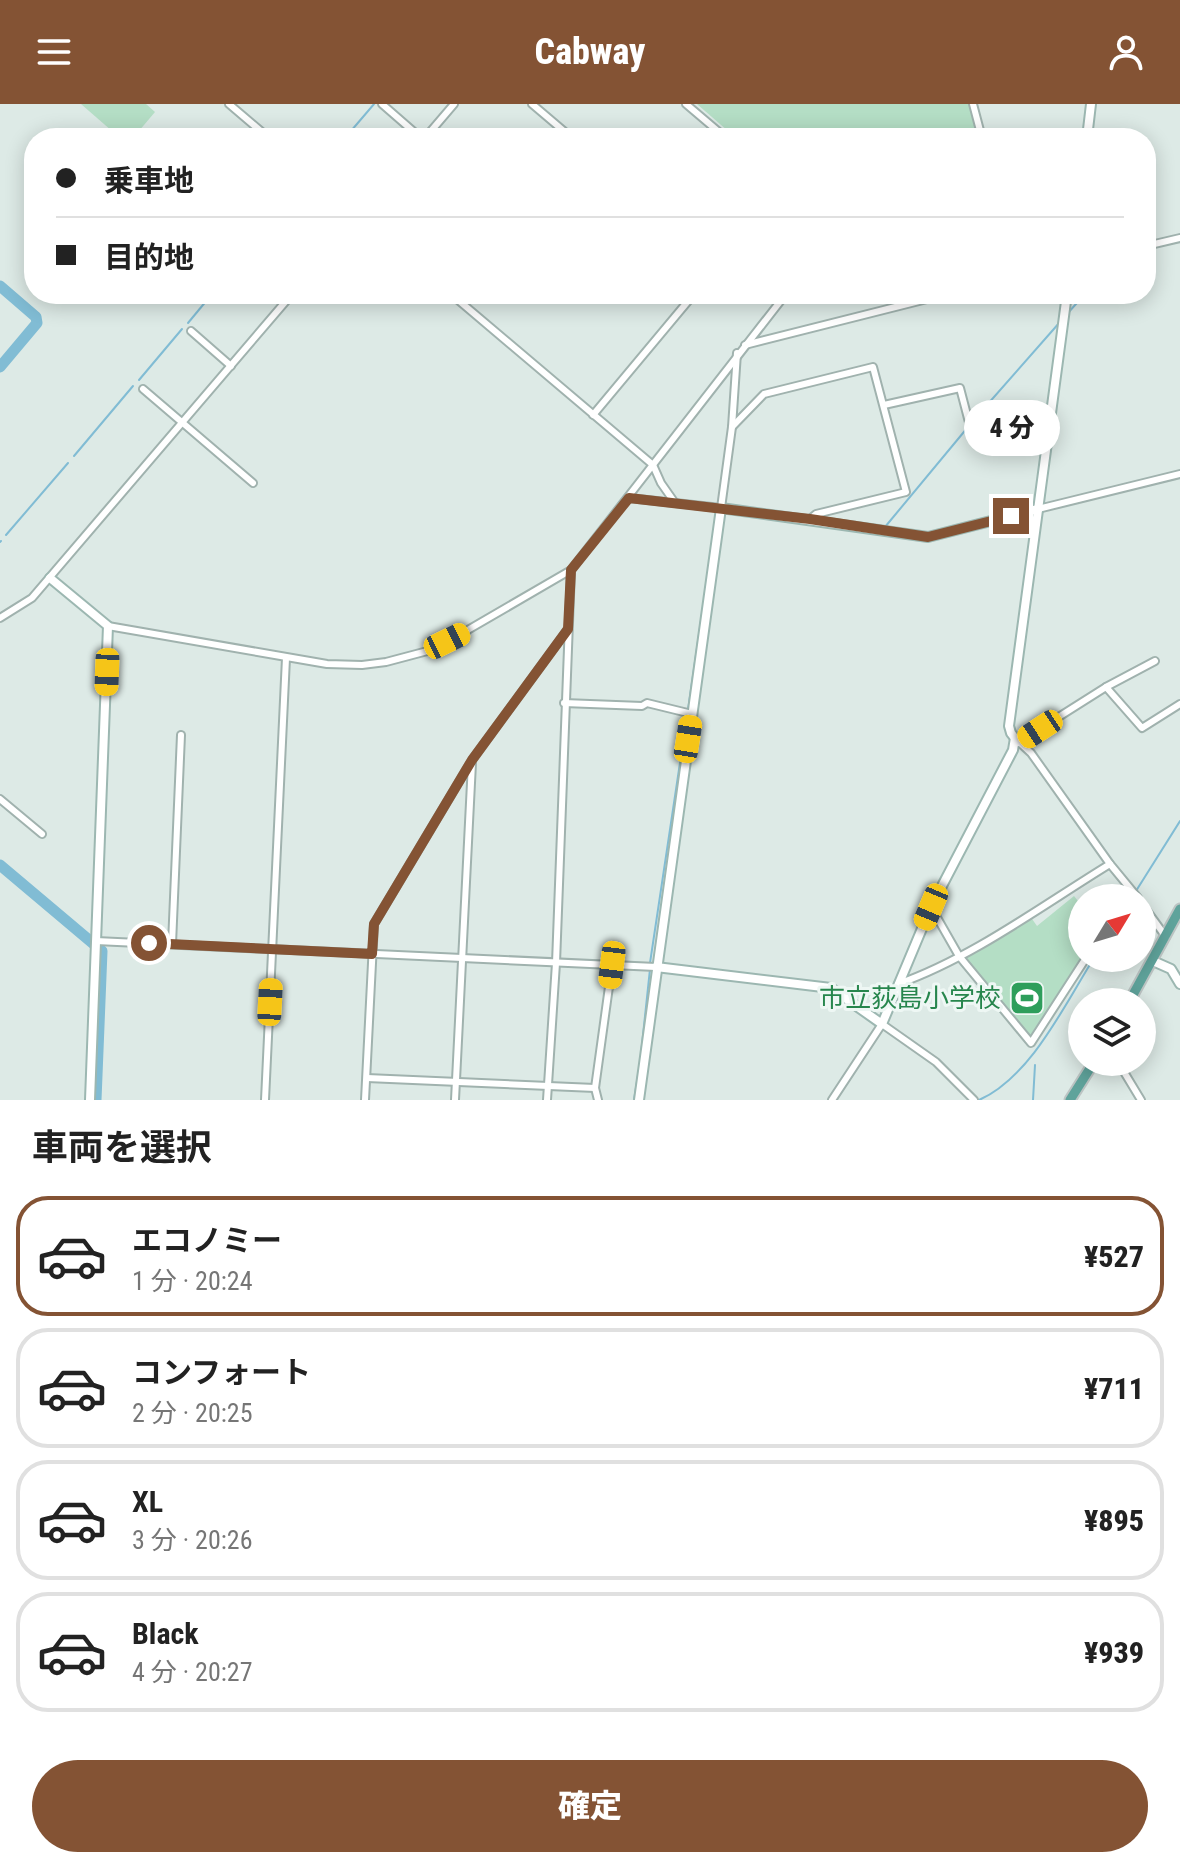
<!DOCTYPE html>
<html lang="ja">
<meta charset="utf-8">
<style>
:root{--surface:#fff;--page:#f6f6f6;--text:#222;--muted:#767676;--line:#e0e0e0;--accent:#845334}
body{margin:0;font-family:"Roboto Condensed","Noto Sans JP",sans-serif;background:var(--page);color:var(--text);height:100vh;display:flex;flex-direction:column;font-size:30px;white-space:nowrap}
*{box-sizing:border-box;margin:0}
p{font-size:26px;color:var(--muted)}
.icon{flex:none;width:44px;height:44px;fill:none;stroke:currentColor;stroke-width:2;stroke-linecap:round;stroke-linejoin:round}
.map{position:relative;height:996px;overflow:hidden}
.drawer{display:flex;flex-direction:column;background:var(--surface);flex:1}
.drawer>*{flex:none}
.guide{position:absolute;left:24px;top:24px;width:1132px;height:176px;border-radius:32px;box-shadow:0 4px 20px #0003;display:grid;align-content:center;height:176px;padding:0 32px;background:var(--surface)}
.needle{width:52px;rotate:52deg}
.fabs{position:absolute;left:1068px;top:780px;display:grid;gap:16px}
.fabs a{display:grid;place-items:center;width:88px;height:88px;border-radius:50%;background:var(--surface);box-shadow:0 4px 20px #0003;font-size:40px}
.end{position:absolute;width:36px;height:36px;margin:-18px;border:10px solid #845334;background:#fff;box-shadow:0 0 0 4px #fff}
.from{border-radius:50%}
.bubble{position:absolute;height:56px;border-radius:28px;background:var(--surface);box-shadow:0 4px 20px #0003;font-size:26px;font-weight:800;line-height:56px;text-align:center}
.car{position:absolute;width:24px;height:48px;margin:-24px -12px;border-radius:10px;box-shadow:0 0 6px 2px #0007;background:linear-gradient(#f5c518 24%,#345 0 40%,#f5c518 0 76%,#345 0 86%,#f5c518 0)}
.guide b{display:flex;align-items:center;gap:28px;height:76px;font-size:30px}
.guide b+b{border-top:2px solid var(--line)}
.guide i{width:20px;height:20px;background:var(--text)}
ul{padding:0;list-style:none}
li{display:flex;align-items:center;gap:24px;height:120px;margin:0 16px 12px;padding:0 16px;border:4px solid var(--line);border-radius:32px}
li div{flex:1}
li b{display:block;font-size:30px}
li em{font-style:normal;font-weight:800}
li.on{border-color:var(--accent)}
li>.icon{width:72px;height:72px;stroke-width:1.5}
h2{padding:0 32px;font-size:36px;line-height:96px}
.primary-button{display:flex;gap:16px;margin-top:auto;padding:16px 32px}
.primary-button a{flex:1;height:92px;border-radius:48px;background:var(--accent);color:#fff;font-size:32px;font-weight:800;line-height:92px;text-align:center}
header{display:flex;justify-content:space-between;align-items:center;height:104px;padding:0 32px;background:var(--accent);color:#fff;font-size:36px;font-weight:800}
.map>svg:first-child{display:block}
.green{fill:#b4dec5}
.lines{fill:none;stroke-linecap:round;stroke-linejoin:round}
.stream{stroke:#81bcd4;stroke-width:2}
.river{stroke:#81bcd4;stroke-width:11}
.street-casing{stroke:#a0b2ae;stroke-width:10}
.secondary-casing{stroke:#9cb7b1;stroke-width:12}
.primary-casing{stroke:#bcc4c3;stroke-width:13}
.street{stroke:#fff;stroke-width:6}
.secondary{stroke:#fff;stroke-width:8}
.primary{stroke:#5fa39b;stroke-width:9}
.route{stroke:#845334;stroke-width:10}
.labels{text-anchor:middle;stroke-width:6;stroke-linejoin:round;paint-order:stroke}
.leisure-label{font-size:26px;fill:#27864d;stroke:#eef7f4;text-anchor:end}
</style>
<header><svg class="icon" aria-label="menu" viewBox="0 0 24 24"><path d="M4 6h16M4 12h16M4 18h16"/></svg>Cabway<svg class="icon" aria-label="person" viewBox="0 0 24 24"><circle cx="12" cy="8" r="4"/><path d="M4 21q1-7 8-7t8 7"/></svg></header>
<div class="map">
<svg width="1180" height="996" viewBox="0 0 1180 996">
<rect width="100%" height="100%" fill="#ddeae6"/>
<!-- green -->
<g class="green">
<polygon points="81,0 146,0 155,8 133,34 120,34"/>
<polygon points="697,0 969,0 977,34 736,34"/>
<polygon points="1074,792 1082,802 1082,854 1030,934 963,853 1030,812 1037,822"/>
</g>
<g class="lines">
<!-- stream -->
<g class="stream">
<polyline points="345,34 374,0"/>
<polyline points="1067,210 1085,190"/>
<polyline points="188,219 212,190"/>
<polyline points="139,276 182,225"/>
<polyline points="972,318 1060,218"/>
<polyline points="74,352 133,282"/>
<polyline points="815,413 848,418"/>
<polyline points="885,423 968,323"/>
<polyline points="6,431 68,359"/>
<polyline points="0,438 1,437"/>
<polyline points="688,606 705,489"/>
<polyline points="1136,787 1180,717"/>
<polyline points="650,859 687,612"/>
<polyline points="641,950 650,865"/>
<polyline points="634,996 639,965"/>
<path d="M 979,996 C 1031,973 1065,900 1094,854"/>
<polyline points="1033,996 1035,961"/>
</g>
<!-- river -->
<g class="river">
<polyline points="0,182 36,213 37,219 0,263"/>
<polyline points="0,761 102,847 96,996"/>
</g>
<!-- street casing -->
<g class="street-casing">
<g id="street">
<polyline points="229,0 269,34"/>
<polyline points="382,0 421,34"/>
<polyline points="532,0 572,34"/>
<polyline points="686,0 726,34"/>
<polyline points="973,0 982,34"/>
<polyline points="425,34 454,0"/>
<polyline points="1146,142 1180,134"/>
<polyline points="451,190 653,361 661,379 675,399"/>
<polyline points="191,227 231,262"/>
<polyline points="745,241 947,190"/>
<polyline points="143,285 253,379"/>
<polyline points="884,301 960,284 971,326 1050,309"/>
<polyline points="593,311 694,190"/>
<polyline points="732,323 764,290 873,263 906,388 816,410 810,415"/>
<polyline points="629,394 721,404 732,323 737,249"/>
<polyline points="1038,405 1180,370"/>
<polyline points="0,514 32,494 292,190"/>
<polyline points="108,522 327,560 362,561 386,558 435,545 571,466 786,190"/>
<polyline points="1106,583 1142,624 1180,600"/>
<polyline points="564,599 642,602 647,599 692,610"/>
<polyline points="0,695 42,730"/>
<polyline points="1138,794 1110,760 1031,649 1019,638 1106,583 1155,557"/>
<polyline points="1142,800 1166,833"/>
<polyline points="931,803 959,852 1031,939 1086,854"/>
<polyline points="96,837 656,863"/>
<polyline points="172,840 181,631"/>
<path d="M 898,880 C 972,854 1043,801 1110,760"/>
<polyline points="1118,958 1141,996"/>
<polyline points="367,974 595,984"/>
<polyline points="265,996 286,554"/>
<polyline points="365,996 374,820 472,656 568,525"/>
<polyline points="455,996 472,659"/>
<polyline points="547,996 556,859 571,466"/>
<polyline points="598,996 595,984 612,861"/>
<polyline points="832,996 882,920 936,958 974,996"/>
</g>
</g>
<!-- secondary casing -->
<g class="secondary-casing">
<g id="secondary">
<polyline points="1087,34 1091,0"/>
<polyline points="50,474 108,522 90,996"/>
<polyline points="1018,638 1011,629 1009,622 1067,190"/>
<polyline points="1153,857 1171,865 1180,880"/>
<polyline points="656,863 831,884 882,920 931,803 1013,646 1015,634"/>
<polyline points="639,996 721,404 928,433 1038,405"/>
</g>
</g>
<!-- primary casing -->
<g class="primary-casing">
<g id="primary">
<polyline points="1129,898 1180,805"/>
<polyline points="1070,996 1094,958"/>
</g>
</g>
<!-- street -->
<use href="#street" class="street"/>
<!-- secondary -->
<use href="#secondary" class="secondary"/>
<!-- primary -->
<use href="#primary" class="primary"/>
</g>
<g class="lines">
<!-- route -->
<polyline class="route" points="149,839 372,850 374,820 472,656 568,525 571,466 629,394 810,415 928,433 1011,412"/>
</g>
<!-- icons -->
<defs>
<g id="stadium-square" transform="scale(1.8)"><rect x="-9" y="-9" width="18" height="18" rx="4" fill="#2e9e5b" stroke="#eef7f4"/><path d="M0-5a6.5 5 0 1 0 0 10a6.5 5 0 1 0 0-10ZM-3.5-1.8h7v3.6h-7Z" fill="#fff"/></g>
</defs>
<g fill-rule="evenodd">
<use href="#stadium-square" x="1027" y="894"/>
</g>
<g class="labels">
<!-- leisure labels -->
<g class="leisure-label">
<text x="1001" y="903">市立荻島小学校</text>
</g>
</g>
</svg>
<div class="fabs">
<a><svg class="needle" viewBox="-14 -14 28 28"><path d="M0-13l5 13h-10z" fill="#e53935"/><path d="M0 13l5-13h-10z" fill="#767676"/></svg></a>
<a><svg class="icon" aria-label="layers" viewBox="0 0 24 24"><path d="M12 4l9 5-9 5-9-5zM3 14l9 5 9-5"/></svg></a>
</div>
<i class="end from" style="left:149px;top:839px"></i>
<i class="end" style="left:1011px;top:412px"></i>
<div class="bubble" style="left:964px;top:296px;width:96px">4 分</div>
<i class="car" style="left:447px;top:537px;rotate:64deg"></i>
<i class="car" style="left:107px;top:568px;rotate:182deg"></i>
<i class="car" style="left:1040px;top:625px;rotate:237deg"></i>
<i class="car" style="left:688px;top:635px;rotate:9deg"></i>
<i class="car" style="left:931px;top:803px;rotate:203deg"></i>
<i class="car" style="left:612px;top:861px;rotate:187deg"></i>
<i class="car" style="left:270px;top:898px;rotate:3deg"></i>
<div class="guide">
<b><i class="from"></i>乗車地</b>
<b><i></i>目的地</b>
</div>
</div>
<section class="drawer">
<h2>車両を選択</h2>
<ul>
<li class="on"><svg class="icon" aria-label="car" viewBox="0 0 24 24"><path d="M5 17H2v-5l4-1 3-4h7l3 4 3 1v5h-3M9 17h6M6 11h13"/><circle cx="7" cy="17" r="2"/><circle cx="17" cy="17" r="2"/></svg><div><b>エコノミー</b><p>1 分 · 20:24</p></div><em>¥527</em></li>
<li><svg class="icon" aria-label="car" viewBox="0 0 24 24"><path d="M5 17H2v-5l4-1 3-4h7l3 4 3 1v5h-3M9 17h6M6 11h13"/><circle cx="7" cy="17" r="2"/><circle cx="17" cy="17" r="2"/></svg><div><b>コンフォート</b><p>2 分 · 20:25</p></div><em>¥711</em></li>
<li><svg class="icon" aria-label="car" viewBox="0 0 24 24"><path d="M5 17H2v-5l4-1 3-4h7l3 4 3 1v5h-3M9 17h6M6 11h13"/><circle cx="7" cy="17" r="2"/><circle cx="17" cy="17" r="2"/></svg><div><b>XL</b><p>3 分 · 20:26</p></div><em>¥895</em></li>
<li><svg class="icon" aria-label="car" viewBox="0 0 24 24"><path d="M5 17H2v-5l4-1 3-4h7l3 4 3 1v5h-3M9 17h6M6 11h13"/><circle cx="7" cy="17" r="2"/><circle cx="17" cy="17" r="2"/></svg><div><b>Black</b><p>4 分 · 20:27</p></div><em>¥939</em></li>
</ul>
<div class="primary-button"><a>確定</a></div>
</section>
